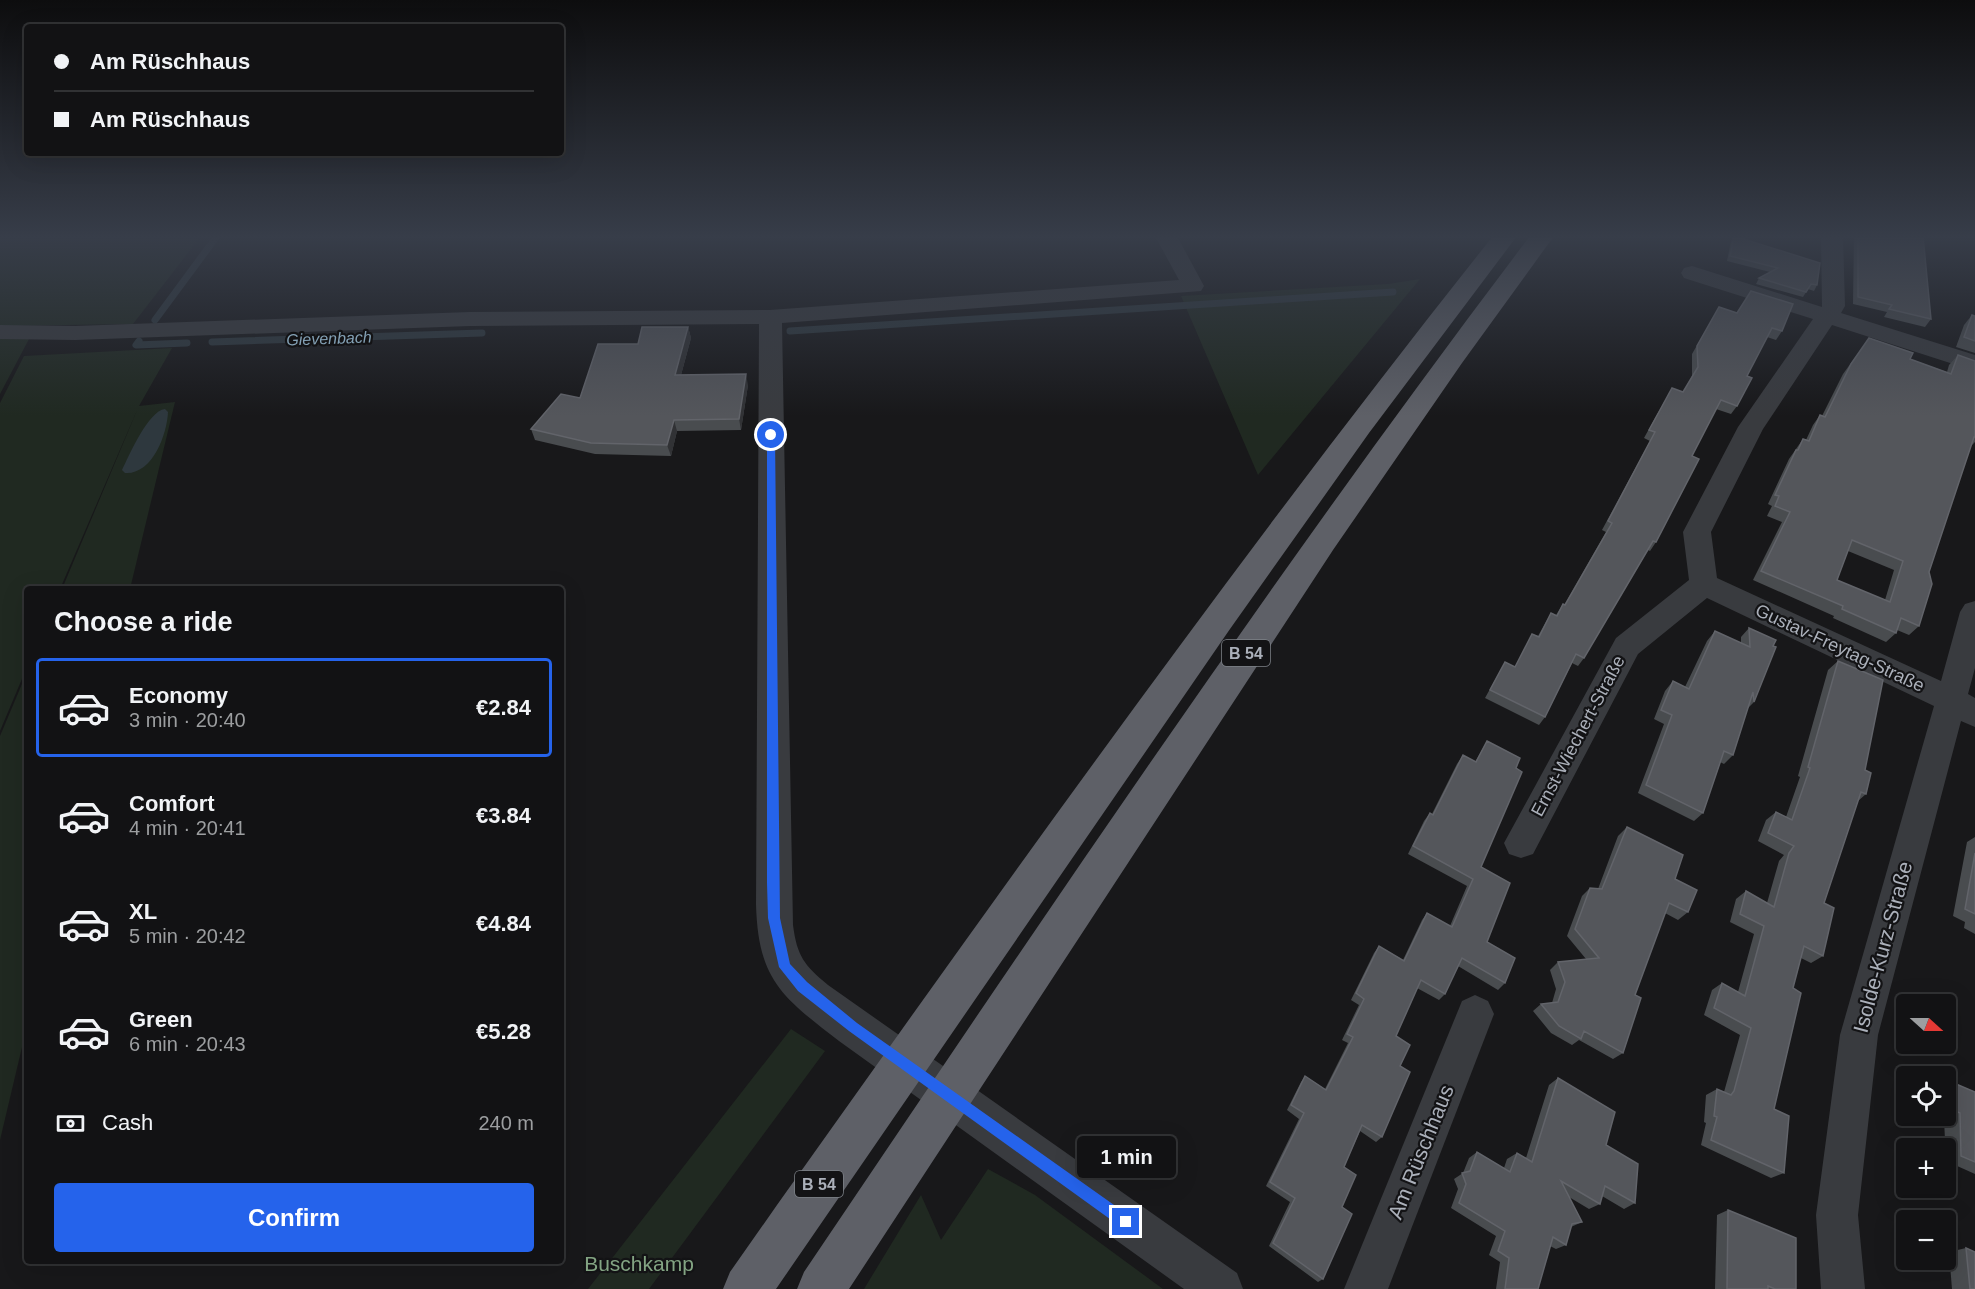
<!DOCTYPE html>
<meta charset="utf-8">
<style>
:root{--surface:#121214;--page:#1b1b1d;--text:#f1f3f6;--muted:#9c9ea0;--line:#313234;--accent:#2563eb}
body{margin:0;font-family:Helvetica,sans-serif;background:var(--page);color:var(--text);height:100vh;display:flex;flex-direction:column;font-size:22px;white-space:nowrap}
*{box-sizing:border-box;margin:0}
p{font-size:20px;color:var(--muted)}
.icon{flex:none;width:33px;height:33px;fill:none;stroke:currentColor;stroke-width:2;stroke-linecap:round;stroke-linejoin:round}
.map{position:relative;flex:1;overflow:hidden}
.drawer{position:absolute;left:24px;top:586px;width:540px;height:678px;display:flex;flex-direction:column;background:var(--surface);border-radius:6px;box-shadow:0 6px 24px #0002,0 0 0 2px var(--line)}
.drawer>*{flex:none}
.hud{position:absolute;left:24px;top:24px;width:540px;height:132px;border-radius:6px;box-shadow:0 6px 24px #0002,0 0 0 2px var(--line);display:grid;align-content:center;height:132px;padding:0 30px;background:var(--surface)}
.needle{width:39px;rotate:111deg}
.tools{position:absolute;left:1896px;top:994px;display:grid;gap:12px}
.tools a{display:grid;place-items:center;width:60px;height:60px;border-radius:6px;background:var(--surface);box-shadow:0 6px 24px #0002,0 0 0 2px var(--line);font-size:30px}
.end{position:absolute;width:27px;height:27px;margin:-14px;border:8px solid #2563eb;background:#fff;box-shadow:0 0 0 3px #fff}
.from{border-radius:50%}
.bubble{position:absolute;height:42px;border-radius:6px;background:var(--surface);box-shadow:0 6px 24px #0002,0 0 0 2px var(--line);font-size:20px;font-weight:700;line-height:42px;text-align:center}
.hud b{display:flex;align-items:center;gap:21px;height:57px;font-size:22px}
.hud b+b{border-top:2px solid var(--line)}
.hud i{width:15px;height:15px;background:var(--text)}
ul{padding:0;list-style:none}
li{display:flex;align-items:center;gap:18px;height:99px;margin:0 12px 9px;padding:0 18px;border:3px solid transparent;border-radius:6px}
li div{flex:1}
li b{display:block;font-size:22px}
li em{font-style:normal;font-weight:700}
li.active{border-color:var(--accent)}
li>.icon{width:54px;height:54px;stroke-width:1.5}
h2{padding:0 30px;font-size:27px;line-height:72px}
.pay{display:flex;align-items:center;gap:15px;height:66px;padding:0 30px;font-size:22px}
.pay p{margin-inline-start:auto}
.cta{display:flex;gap:12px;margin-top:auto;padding:12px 30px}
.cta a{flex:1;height:69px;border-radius:6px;background:var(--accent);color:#fff;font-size:24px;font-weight:700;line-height:69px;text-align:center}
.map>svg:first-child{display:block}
.green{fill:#202921}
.water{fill:#2e383e}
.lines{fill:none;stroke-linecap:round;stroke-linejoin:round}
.stream{stroke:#2e383e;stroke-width:7}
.minor{fill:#393b3f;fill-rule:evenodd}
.trunk{fill:#5e6067;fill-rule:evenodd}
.wall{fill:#494c4f;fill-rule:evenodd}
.shaded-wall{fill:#313235}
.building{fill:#54565b;stroke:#62646a;stroke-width:1.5;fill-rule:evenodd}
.route{fill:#2563eb}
.labels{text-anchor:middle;stroke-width:4.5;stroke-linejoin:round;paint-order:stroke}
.far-water-label{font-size:16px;font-style:italic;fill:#83a0b4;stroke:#131315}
.shield{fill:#131315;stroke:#7d8188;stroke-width:1.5}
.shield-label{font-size:16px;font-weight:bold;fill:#abb0ba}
.street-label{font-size:18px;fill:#abb0ba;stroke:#131315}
.near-street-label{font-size:21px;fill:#abb0ba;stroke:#131315}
.near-park-label{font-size:21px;fill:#83a483;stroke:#131315}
</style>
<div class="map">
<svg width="1975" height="1289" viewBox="0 0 1975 1289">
<rect width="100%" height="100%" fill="#18181a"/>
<!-- green -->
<g class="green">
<polygon points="0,236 201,236 133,324 0,326"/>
<polygon points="1420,279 1258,475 1181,296 1388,284"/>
<polygon points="0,336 29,339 0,394"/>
<polygon points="172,348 139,406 175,402 130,589 62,589 138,408 60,589 27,590 27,667 0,731 0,403 24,356"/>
<polygon points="27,672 27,1026 0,1140 0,736"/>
<polygon points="791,1029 825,1051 649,1289 588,1289"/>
<polygon points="988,1169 1035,1195 1163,1289 864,1289 921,1195 941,1240"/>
</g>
<!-- water -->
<path class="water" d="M 165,409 L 168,412 C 167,435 152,475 125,473 L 122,470 C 129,456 148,411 165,409 Z"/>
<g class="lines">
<!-- stream -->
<g class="stream">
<polyline points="155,320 217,236"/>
<polyline points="790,331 1393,292"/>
<polyline points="139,341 136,345 187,343"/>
<polyline points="212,342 482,333"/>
</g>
<!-- minor -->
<g class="minor">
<path d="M 1155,236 L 1177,236 L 1204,286 L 1201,291 L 782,323 L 793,925 C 797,956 804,965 828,985 L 1237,1273 L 1243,1289 L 1184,1289 L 839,1041 C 782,997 758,980 756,904 L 759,324 L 470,326 L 75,340 L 0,339 L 0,325 L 75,326 L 470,312 L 770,310 L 1179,280 Z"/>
<polygon points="1821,236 1843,236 1845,306 1841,313 1975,355 1975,371 1832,325 1763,429 1711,532 1717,578 1941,681 1960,612 1965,604 1975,601 1975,668 1968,694 1975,698 1975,727 1961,721 1878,1035 1858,1215 1865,1289 1821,1289 1816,1215 1840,1035 1934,706 1707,598 1638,654 1533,854 1521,858 1509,854 1504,843 1616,638 1689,580 1683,532 1738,427 1813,319 1684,278 1681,273 1684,268 1692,266 1822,307"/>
<polygon points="1475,995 1488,1001 1494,1014 1388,1289 1344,1289 1462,1001"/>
</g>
<!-- trunk -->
<g class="trunk">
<path d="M 1493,236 L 1517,236 L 1369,433 L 1230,629 L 776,1289 L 723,1289 L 730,1272 L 777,1205 C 1010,877 1243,550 1493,236 Z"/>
<path d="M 1530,236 L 1554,236 L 1462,363 L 1333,550 L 849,1289 L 797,1289 L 804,1272 C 1040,922 1275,572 1530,236 Z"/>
</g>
</g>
<!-- wall -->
<g class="wall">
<polygon points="1734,236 1817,285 1814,291 1808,289 1803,297 1756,284 1759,278 1770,272 1727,261 1731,241"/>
<polygon points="1854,236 1923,236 1931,319 1925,327 1884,317 1887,312 1853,304"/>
<polygon points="1719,307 1782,331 1776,340 1767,337 1747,376 1737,406 1731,414 1716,409 1692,456 1656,542 1650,551 1648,550 1584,658 1578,666 1572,663 1545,717 1539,725 1485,698 1505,662 1515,667 1532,634 1538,636 1551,613 1556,615 1563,604 1564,605 1606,532 1602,530 1650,441 1644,438 1655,418 1672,388 1683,392 1692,376 1692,354"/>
<polygon points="1972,315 1975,316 1975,353 1956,347 1964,325"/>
<polygon points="688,327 691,338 681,375 748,385 741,430 677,431 671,456 595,454 535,440 531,429 580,398 638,344"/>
<path d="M 1869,338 L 1910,359 L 1947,372 L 1949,365 L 1958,355 L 1975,361 L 1975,442 L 1970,447 L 1929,572 L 1919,626 L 1909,635 L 1897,630 L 1896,633 L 1886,642 L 1833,618 L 1834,616 L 1753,580 L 1782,522 L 1767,516 L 1772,506 L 1768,504 L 1789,459 L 1803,439 L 1806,440 L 1813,425 L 1820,415 L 1822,416 L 1843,374 ZM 1848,551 L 1894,570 L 1885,600 L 1837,580 Z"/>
<polygon points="1749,628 1754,702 1748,708 1733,755 1724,764 1720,762 1703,813 1694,821 1638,793 1664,724 1654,719 1665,691 1673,681 1685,687 1707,641 1715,631 1741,643 1741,637"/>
<polygon points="1838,661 1865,770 1866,794 1858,801 1824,903 1823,956 1811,963 1801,958 1793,988 1774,1109 1784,1173 1771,1178 1701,1145 1706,1123 1704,1122 1706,1095 1717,1089 1724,1092 1740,1035 1704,1015 1712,990 1722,983 1738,992 1754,934 1730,922 1736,899 1746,891 1767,903 1779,861 1784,855 1758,841 1766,820 1776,812 1786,817 1800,777 1798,776 1828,670"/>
<polygon points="1487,741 1516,768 1481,867 1487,942 1505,983 1498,990 1458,966 1445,994 1439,1000 1417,988 1396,1036 1400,1066 1382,1137 1376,1142 1360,1131 1344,1167 1342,1207 1323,1279 1318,1282 1269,1246 1290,1202 1266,1186 1299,1119 1287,1110 1301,1082 1305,1076 1325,1089 1348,1043 1342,1040 1359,1005 1351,1000 1374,953 1379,946 1403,960 1422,920 1427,913 1450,926 1467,886 1408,854 1424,821 1430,813 1432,814 1457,764 1463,755 1475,762"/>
<polygon points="1627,827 1675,879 1688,912 1678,920 1665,913 1635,995 1623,1053 1613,1059 1579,1040 1572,1045 1551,1033 1533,1011 1541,1004 1552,1003 1556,989 1550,970 1558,962 1586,959 1567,936 1582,896 1590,888 1598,889 1618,836"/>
<polygon points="1975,837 1975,934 1964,928 1965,922 1953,916 1967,842"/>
<polygon points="1558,1078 1606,1145 1635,1203 1624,1209 1602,1196 1600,1204 1589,1209 1569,1197 1582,1222 1571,1227 1566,1245 1556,1249 1550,1246 1538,1289 1496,1289 1500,1262 1489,1255 1496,1236 1451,1208 1458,1189 1454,1179 1463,1173 1469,1158 1477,1152 1504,1168 1507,1159 1517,1153 1526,1158 1549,1085"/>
<polygon points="1949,1081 1975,1092 1975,1174 1946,1161 1944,1119 1938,1116 1946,1116 1946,1082"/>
<polygon points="1728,1210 1796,1289 1715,1289 1717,1215"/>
<polygon points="1966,1248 1975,1289 1952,1289 1949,1252"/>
</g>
<!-- shaded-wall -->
<g class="shaded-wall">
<polygon points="688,327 691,338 678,386 675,375"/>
<polygon points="746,374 748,385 741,430 739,419"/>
<polygon points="674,420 677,431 671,456 667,445"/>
</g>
<!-- building -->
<g class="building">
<polygon points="1734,236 1820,263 1817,285 1811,284 1806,292 1759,278 1778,268 1730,256"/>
<polygon points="1858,236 1923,236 1931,319 1889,309 1892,305 1858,297"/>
<polygon points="1751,291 1793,304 1782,331 1772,328 1747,376 1752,378 1737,406 1721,400 1692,456 1699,459 1656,542 1653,541 1584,658 1576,654 1545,717 1490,690 1505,662 1515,667 1532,634 1539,637 1551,613 1557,616 1563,604 1565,605 1612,523 1608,521 1655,432 1649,430 1660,410 1672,388 1683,392 1698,367 1697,346 1719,307 1737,313"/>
<polygon points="1972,315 1975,316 1975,341 1964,337"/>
<polygon points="642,327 688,327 675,375 746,374 739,419 674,420 667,445 591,443 531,429 561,394 580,398 598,344 638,344"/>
<path d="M 1869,338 L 1913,353 L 1910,359 L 1951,374 L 1958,355 L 1975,361 L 1975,437 L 1974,437 L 1929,572 L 1932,584 L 1919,626 L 1901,618 L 1896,633 L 1842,609 L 1843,606 L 1761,571 L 1790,512 L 1775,506 L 1779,496 L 1775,495 L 1796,450 L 1798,450 L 1803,439 L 1809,441 L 1820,415 L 1825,417 L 1851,364 ZM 1852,540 L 1903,561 L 1890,602 L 1837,580 Z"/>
<polygon points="1749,628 1776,640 1773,646 1776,647 1754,702 1753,692 1733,755 1724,751 1703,813 1646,785 1672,715 1661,710 1673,681 1689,689 1715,631 1750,647"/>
<polygon points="1838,661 1883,680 1865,770 1871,773 1866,794 1861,792 1824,903 1834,908 1823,956 1804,946 1793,988 1801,993 1774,1109 1789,1116 1784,1173 1711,1140 1717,1117 1714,1116 1717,1089 1731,1095 1734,1091 1751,1028 1714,1008 1722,983 1745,996 1764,926 1740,914 1746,891 1774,907 1789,853 1794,846 1768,833 1776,812 1792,820 1810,768 1808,767"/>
<polygon points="1487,741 1520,758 1516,768 1522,772 1481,867 1510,883 1487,942 1515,958 1505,983 1462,958 1445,994 1421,980 1396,1036 1410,1045 1400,1066 1410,1072 1382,1137 1362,1125 1344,1167 1356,1175 1342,1207 1352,1214 1323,1279 1273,1243 1295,1198 1270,1182 1304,1113 1291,1105 1305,1076 1326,1090 1353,1037 1347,1034 1364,999 1356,993 1379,946 1404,961 1427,913 1452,927 1473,879 1413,846 1430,813 1433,815 1463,755 1476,762"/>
<polygon points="1627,827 1683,855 1675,879 1697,890 1688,912 1669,903 1635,995 1641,998 1623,1053 1584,1031 1581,1039 1559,1026 1541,1004 1558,1002 1565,982 1558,962 1599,958 1575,929 1590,888 1602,889"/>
<polygon points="1975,853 1975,914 1965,909"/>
<polygon points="1558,1078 1615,1112 1606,1145 1638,1164 1635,1203 1605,1186 1600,1204 1561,1181 1582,1222 1572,1224 1566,1245 1553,1237 1538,1289 1505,1289 1509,1258 1498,1251 1505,1231 1459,1203 1466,1184 1462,1173 1470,1171 1477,1152 1510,1172 1517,1153 1532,1162"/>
<polygon points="1949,1081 1975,1092 1975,1162 1961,1156 1960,1113 1953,1110"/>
<polygon points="1728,1210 1796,1238 1796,1289 1775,1289 1768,1286 1768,1289 1727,1289"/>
<polygon points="1966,1248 1975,1252 1975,1289 1970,1289"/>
</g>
<!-- sky -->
<linearGradient id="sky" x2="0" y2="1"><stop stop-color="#0d0d0e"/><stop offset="0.57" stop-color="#373d49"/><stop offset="1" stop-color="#373d49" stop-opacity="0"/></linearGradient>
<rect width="1975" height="416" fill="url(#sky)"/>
<!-- route -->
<polygon class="route" points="771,432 775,435 780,918 790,964 807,982 857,1023 1131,1217 1133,1222 1131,1227 1126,1229 1121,1227 849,1031 798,991 779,967 768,918 767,883 767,435"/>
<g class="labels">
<!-- far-water labels -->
<g class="far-water-label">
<text transform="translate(329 338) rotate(-2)" y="6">Gievenbach</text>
</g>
<!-- shield labels -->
<g class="shield">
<rect x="1222" y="640" width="48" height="26" rx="4.5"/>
<rect x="795" y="1171" width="48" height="26" rx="4.5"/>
</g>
<g class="shield-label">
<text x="1246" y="659">B 54</text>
<text x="819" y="1190">B 54</text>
</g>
<!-- street labels -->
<g class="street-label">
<text transform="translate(1840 648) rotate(25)" y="6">Gustav-Freytag-Straße</text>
<text transform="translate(1578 736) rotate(-62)" y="6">Ernst-Wiechert-Straße</text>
</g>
<!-- near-street labels -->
<g class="near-street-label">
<text transform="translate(1883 947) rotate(-75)" y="7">Isolde-Kurz-Straße</text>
<text transform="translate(1421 1152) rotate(-68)" y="7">Am Rüschhaus</text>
</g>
<!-- near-park labels -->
<g class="near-park-label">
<text x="639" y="1271">Buschkamp</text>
</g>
</g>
</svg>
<div class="tools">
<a><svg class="needle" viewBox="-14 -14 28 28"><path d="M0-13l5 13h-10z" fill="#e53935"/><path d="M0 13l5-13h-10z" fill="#9c9ea0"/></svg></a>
<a><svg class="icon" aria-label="locate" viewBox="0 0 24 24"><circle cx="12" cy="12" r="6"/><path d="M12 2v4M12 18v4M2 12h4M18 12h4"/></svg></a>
<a>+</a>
<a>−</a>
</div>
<i class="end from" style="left:771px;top:435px"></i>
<i class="end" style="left:1126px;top:1222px"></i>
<div class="bubble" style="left:1077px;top:1136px;width:99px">1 min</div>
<div class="hud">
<b><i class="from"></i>Am Rüschhaus</b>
<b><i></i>Am Rüschhaus</b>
</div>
<section class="drawer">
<h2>Choose a ride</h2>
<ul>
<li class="active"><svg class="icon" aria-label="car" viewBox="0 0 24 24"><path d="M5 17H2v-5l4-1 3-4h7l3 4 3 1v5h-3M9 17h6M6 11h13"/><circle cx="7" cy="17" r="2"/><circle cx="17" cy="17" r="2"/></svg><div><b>Economy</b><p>3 min · 20:40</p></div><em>€2.84</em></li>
<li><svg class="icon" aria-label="car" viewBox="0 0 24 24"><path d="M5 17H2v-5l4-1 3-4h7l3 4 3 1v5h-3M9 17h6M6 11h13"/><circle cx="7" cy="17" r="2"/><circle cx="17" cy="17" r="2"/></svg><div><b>Comfort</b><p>4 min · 20:41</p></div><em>€3.84</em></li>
<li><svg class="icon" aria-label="car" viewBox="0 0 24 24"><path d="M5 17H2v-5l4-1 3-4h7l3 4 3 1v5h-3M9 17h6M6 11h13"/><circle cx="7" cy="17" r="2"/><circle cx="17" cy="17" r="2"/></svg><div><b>XL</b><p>5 min · 20:42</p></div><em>€4.84</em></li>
<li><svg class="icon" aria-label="car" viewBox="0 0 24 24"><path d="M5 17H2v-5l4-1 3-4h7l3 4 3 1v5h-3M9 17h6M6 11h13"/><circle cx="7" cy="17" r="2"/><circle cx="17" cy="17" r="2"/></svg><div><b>Green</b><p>6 min · 20:43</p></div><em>€5.28</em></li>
</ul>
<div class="pay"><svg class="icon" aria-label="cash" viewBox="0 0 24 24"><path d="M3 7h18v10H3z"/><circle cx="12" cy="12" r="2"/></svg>Cash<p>240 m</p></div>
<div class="cta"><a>Confirm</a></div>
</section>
</div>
